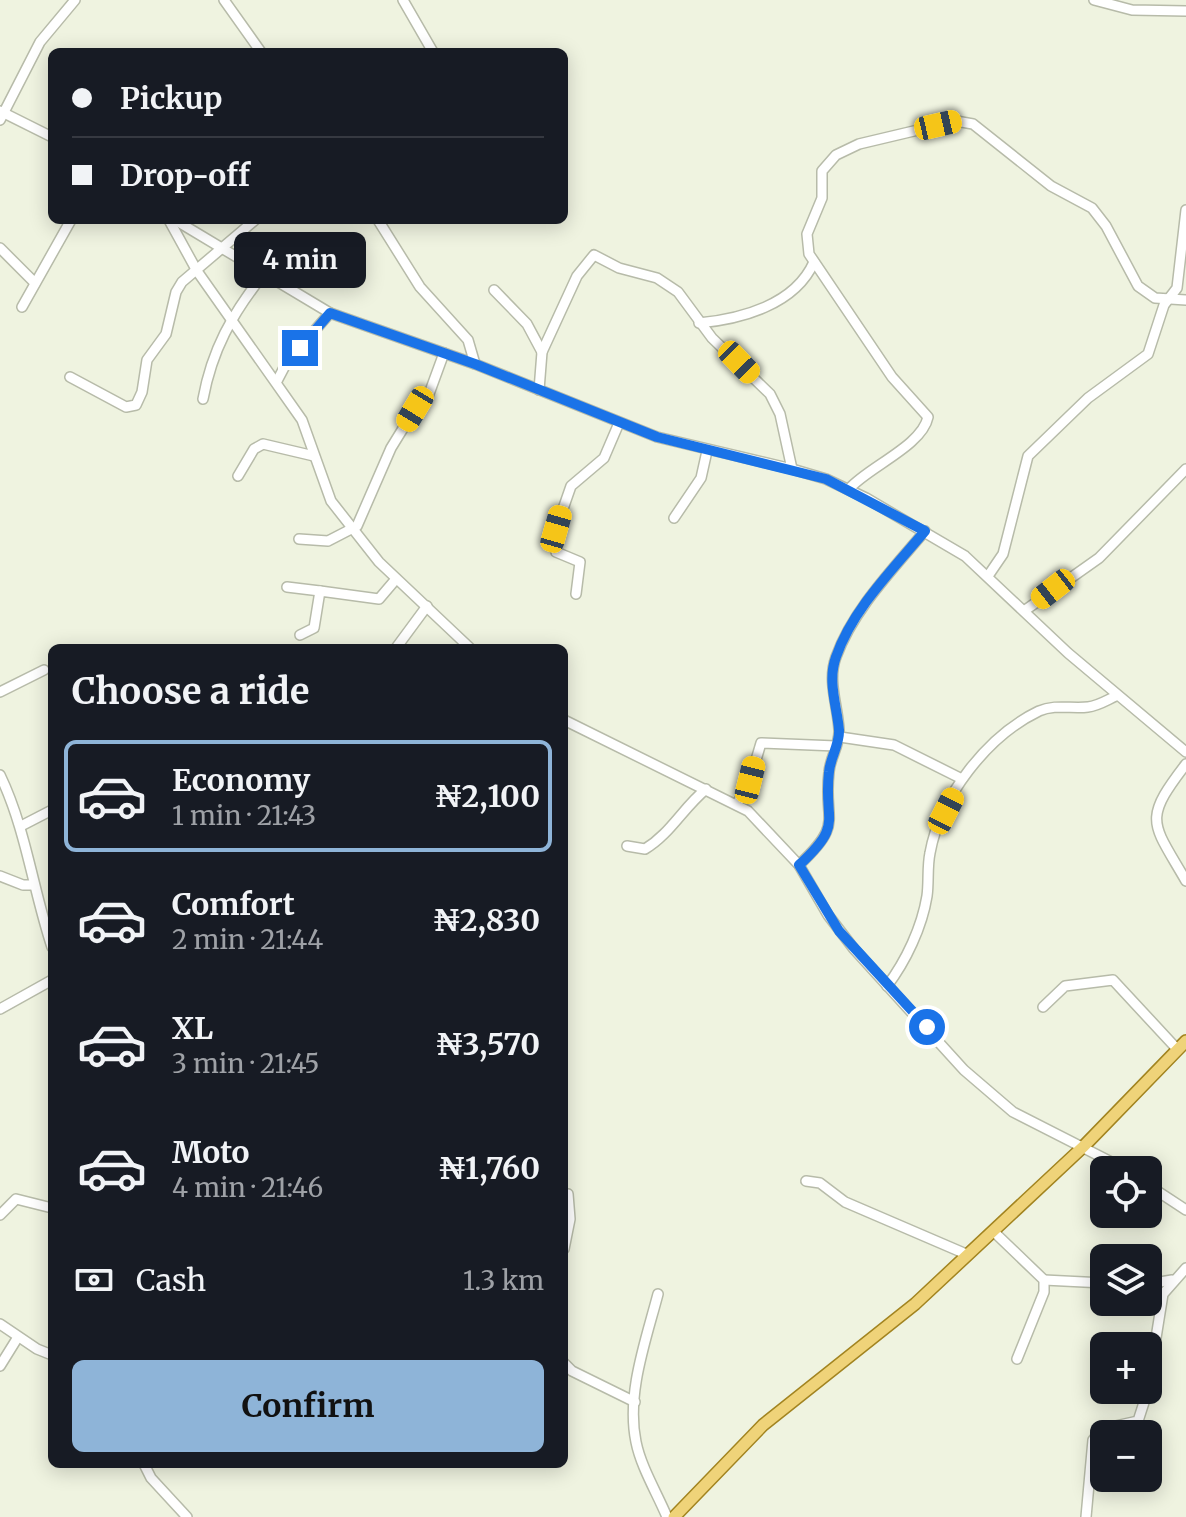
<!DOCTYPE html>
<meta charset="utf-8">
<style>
:root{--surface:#171b24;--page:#20242c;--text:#f1f3f6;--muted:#9ea1a6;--line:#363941;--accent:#8eb4d8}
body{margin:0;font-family:Merriweather,serif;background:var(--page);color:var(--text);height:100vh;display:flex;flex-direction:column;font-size:30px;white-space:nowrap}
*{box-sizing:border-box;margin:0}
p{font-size:26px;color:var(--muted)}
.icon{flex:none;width:44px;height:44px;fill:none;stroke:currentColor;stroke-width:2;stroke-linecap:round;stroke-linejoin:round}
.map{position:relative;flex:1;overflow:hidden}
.details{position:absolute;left:48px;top:644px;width:520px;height:824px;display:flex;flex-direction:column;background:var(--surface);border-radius:12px;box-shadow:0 4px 20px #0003}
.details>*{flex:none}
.banner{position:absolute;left:48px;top:48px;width:520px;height:176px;border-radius:12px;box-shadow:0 4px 20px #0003;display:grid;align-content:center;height:176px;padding:0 24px;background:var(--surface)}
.buttons{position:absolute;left:1090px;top:1156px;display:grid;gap:16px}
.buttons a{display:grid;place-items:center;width:72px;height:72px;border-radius:12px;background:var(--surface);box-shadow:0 4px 20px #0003;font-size:40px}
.end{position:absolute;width:36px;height:36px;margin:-18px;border:10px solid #1a73e8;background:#fff;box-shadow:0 0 0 4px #fff}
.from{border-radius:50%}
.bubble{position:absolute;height:56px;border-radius:12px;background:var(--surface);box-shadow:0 4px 20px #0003;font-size:26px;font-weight:700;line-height:56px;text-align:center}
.car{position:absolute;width:24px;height:48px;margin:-24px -12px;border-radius:10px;box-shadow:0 0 6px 2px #0007;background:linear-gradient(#f5c518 24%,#345 0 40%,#f5c518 0 76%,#345 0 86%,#f5c518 0)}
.banner b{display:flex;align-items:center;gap:28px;height:76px;font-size:30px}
.banner b+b{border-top:2px solid var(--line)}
.banner i{width:20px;height:20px;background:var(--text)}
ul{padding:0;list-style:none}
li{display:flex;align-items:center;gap:24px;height:112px;margin:0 16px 12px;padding:0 8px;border:4px solid transparent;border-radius:12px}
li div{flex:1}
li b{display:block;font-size:30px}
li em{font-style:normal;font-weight:700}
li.selected{border-color:var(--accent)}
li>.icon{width:72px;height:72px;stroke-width:1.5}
h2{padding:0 24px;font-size:36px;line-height:96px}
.pay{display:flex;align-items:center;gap:20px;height:88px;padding:0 24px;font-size:30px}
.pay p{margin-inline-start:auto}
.cta{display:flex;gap:16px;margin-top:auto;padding:16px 24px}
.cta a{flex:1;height:92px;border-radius:12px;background:var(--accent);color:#111;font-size:32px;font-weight:700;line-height:92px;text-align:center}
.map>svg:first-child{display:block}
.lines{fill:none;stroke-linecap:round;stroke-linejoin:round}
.minor-casing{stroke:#b7bba9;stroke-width:12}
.major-casing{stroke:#a28420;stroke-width:14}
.minor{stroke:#fff;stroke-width:9}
.major{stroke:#efd379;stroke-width:11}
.route{stroke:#1a73e8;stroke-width:10}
</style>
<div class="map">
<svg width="1186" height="1517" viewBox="0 0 1186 1517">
<rect width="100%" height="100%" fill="#eff3e0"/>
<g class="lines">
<!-- minor casing -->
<g class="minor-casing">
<g id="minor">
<polyline points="224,0 261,52"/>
<polyline points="403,0 433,52"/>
<polyline points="1094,0 1132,10 1186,11"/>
<polyline points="0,111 52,137"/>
<polyline points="0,120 40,42 75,0"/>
<polyline points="169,220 197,271 302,420 331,501 379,562 470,648"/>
<polyline points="175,220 330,313 475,364 657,437 792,469 826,479 866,498 965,556 1068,653 1186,752"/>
<polyline points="378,220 420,287 468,340 475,364"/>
<polyline points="0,248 35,283"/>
<polyline points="494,290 527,324 542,352"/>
<polyline points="22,307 71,220"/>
<path d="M 699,323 C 741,319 795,305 814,262"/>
<polyline points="70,377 126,407 136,405 142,392 147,360 166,334 176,292 182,282 255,220"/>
<polyline points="277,381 287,362 330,313"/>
<polyline points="539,390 542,352 577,276 594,255 619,268 657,278 678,292 712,338 770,394 780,414 792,469"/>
<path d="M 203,399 C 212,350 232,314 263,275"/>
<polyline points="238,476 254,449 263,444 314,456"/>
<path d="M 849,489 C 868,467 922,446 928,417 L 892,377 L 809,254 L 807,234 L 822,198 L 822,171 L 836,155 L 859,144 L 956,121 L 973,124 L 1051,186 L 1092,208 L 1106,226 L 1138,286 L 1155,298 L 1186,300"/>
<polyline points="674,518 701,478 707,451"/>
<polyline points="299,539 328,541 357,526 391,448 415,409 429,394 444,353"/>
<polyline points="988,576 1003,554 1028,456 1088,398 1148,354 1164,305 1177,288 1186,210"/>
<polyline points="287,587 320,591"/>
<polyline points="576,594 580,562 556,552 556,529 571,486 604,458 619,423"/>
<polyline points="1024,611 1099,558 1186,469"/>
<polyline points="300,635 314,628 320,591 379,599 396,579"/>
<polyline points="396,648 427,606"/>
<polyline points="0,692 44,670"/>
<polyline points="564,720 748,811 799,865 828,915 854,949 964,1070 1013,1112 1127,1170"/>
<polyline points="840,737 894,745 962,779"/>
<path d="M 1186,764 C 1142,821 1152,822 1186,881"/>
<path d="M 0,775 C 26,829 33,890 52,947"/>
<polyline points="737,804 750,780 761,743 836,746"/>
<polyline points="21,826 52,810"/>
<path d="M 627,846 L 645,849 C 670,834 683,808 706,789"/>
<path d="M 799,865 C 845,822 823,822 829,772 C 830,758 840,744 839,730 C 838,706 827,681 836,657 C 853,610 893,569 925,531"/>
<polyline points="0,876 23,885 32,885"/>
<path d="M 887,986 C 906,961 922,927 927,896 C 929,882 927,867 930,853 C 940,797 987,736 1039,711 C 1055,704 1072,709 1088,707 C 1098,706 1107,700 1116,696"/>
<polyline points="1043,1007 1065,986 1113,980 1177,1049"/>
<polyline points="0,1009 52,980"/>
<polyline points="806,1181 820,1183 845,1202 966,1254"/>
<polyline points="1148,1185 1186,1210"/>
<polyline points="0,1215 16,1199 52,1208"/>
<polyline points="993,1231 1044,1280 1044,1292 1017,1359"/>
<polyline points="564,1249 570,1219 568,1194"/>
<polyline points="1044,1280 1104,1283"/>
<polyline points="1148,1284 1172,1280"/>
<path d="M 658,1294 C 646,1340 626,1394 636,1442 C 641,1467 657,1493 667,1517"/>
<polyline points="0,1324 37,1349 52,1355"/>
<polyline points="564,1363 572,1371 635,1402"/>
<polyline points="0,1366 18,1337"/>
<polyline points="1148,1388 1163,1294 1186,1268"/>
<polyline points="144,1464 151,1478 187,1517"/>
<polyline points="1086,1517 1093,1440 1102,1429 1138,1421 1148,1390"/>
</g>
</g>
<!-- major casing -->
<g class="major-casing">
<polyline id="major" points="674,1517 763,1425 915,1304 1084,1146 1186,1041"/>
</g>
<!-- minor -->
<use href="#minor" class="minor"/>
<!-- major -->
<use href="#major" class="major"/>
</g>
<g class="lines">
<!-- route -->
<path class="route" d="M 300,348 L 330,313 L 475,364 L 657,437 L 826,479 L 925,531 C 893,569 852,610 836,657 C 827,681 837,706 839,730 C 840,744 830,758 829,772 C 823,822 845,823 799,865 L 839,931 L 927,1027"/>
</g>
</svg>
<div class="buttons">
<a><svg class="icon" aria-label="locate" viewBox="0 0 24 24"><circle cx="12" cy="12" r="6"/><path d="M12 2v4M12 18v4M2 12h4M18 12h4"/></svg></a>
<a><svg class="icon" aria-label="layers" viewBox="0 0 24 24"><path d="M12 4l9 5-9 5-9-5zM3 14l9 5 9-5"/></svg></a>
<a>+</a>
<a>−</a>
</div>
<i class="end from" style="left:927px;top:1027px"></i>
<i class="end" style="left:300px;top:348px"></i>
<div class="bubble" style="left:234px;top:232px;width:132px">4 min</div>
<i class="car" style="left:938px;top:125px;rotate:77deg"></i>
<i class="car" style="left:739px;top:362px;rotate:136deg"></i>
<i class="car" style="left:415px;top:409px;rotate:211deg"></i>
<i class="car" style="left:556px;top:529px;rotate:16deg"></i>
<i class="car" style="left:1053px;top:589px;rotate:232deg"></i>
<i class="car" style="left:750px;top:780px;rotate:14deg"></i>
<i class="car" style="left:946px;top:811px;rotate:27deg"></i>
<div class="banner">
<b><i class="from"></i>Pickup</b>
<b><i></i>Drop-off</b>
</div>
<section class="details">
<h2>Choose a ride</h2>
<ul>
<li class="selected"><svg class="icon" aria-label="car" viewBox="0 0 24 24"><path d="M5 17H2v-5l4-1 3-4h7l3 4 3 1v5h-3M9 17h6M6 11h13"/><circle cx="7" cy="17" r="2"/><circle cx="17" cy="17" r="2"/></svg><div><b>Economy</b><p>1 min · 21:43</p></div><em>₦2,100</em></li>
<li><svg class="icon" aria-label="car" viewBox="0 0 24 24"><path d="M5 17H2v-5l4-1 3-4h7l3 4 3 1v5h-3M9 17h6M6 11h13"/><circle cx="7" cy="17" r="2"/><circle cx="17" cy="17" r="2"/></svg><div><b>Comfort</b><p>2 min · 21:44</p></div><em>₦2,830</em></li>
<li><svg class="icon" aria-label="car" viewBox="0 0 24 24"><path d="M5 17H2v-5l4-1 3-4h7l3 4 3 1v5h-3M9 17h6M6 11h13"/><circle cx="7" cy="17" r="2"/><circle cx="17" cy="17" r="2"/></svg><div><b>XL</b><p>3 min · 21:45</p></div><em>₦3,570</em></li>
<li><svg class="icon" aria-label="car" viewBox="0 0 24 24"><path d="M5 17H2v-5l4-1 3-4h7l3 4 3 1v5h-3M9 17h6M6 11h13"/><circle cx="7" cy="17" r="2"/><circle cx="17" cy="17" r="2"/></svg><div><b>Moto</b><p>4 min · 21:46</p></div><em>₦1,760</em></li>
</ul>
<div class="pay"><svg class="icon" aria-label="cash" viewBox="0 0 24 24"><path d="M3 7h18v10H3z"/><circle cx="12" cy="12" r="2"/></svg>Cash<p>1.3 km</p></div>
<div class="cta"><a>Confirm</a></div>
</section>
</div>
